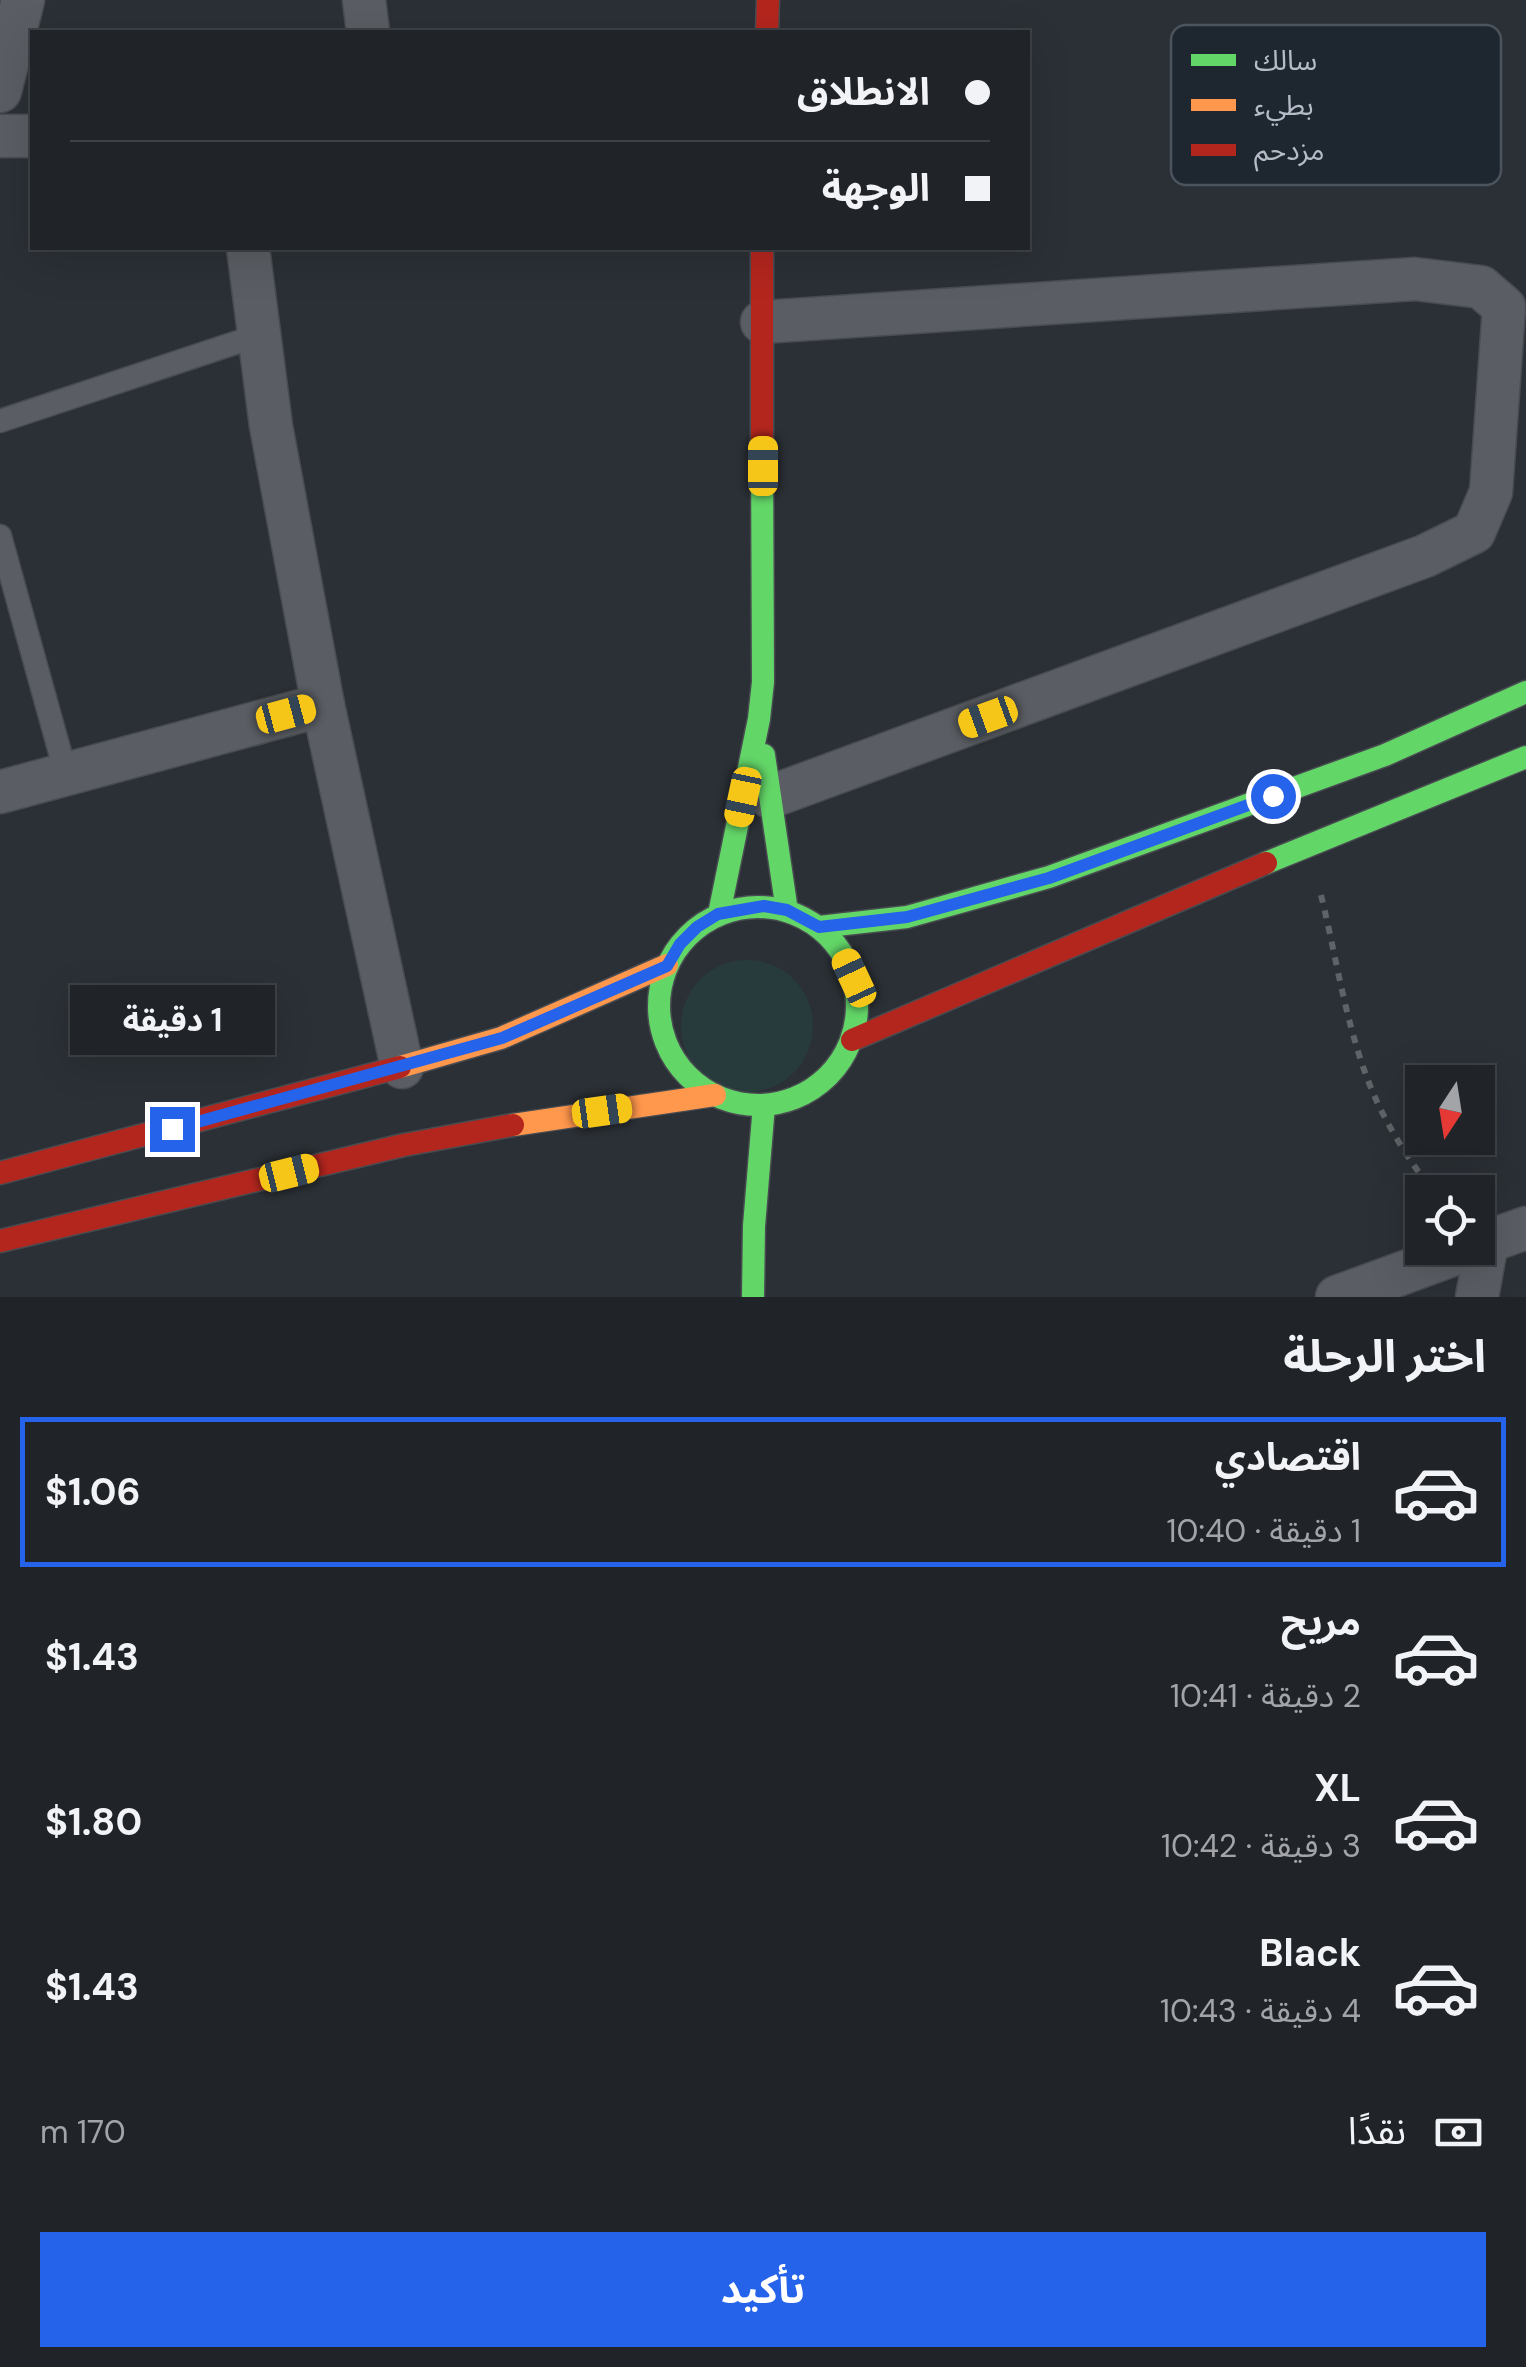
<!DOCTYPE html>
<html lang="ar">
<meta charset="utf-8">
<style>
:root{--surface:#202428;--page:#282c30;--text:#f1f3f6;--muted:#a2a4a8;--line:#3d4145;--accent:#2563eb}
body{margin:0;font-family:"DM Sans","Noto Sans Arabic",sans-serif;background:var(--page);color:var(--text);direction:rtl;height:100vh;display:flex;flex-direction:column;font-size:38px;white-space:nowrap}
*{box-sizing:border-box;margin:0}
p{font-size:32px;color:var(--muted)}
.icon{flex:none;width:55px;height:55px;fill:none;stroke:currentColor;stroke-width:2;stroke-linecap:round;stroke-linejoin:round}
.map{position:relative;height:1297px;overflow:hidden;direction:ltr}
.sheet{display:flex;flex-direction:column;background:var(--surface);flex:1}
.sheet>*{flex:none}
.top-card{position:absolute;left:30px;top:30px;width:1000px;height:220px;border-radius:0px;box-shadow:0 10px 40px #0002,0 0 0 2px var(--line);direction:rtl;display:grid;align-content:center;height:220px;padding:0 40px;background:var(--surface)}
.needle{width:65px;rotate:192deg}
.buttons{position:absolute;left:1405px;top:1065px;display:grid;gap:20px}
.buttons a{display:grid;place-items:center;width:90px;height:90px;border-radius:0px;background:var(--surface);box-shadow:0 10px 40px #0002,0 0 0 2px var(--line);font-size:50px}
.end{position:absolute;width:45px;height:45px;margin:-22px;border:12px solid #2563eb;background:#fff;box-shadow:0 0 0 5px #fff}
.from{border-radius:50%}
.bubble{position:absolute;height:70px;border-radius:0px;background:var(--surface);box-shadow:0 10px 40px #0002,0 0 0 2px var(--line);font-size:32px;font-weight:700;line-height:70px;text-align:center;direction:rtl}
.car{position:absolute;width:30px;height:60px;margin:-30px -15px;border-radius:12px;box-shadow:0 0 8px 2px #0007;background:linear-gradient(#f5c518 24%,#345 0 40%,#f5c518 0 76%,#345 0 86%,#f5c518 0)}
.top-card b{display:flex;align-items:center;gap:35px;height:95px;font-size:38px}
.top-card b+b{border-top:2px solid var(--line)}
.top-card i{width:25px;height:25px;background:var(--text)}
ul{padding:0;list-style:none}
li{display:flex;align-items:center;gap:30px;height:150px;margin:0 20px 15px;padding:0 20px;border:5px solid transparent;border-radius:0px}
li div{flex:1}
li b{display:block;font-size:38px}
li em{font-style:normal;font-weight:700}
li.active{border-color:var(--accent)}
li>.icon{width:90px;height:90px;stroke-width:1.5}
h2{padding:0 40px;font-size:45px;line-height:120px}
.pay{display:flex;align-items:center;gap:25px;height:110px;padding:0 40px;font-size:38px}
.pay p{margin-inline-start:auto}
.button{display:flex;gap:20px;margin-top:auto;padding:20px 40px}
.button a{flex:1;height:115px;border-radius:0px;background:var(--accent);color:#fff;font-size:40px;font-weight:700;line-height:115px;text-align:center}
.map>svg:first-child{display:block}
.green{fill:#283b3c}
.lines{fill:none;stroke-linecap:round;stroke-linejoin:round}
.lane-casing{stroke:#484c51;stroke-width:25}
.street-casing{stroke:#484c51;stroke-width:45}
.fast-casing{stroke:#484c51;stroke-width:25}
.slow-casing{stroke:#484c51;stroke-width:25}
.jam-casing{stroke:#484c51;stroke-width:25}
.path{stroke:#5e6368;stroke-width:6;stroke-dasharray:8 8;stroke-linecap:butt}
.lane{stroke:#5a5e64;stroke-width:22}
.street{stroke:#5a5e64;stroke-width:42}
.fast{stroke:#63d668;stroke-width:22}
.slow{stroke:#ff974d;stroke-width:22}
.jam{stroke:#b3261e;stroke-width:22}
.route{stroke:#2563eb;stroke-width:12}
.key{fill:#1e2630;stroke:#4b535d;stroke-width:2.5}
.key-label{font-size:28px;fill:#b5bcc7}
</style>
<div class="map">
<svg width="1526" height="1297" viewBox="0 0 1526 1297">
<rect width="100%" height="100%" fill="#2b3036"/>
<!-- green -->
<circle class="green" cx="747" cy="1026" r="66"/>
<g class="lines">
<!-- lane casing -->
<g class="lane-casing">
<g id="lane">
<polyline points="0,421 259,335"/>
<polyline points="0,536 66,774"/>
</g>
</g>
<!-- street casing -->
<g class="street-casing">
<g id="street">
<polyline points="364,0 368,32"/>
<polyline points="0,91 23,0"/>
<polyline points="0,136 32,136"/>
<polyline points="248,248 271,426 323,705 402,1067"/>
<polyline points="762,322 1415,279 1481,287 1504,307 1491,492 1474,532 1425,556 770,797"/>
<polyline points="0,792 323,705"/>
<polyline points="1478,1245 1526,1228"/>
<polyline points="1337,1297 1471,1248"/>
<polyline points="1477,1297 1487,1242"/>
</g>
</g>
<!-- fast casing -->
<g class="fast-casing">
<g id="fast">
<polyline points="764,755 787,911"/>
<polyline points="1266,863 1526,757"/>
<circle cx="758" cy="1006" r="99"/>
<polyline points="719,914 759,719 763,682 762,446"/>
<polyline points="819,927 907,917 1049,877 1385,755 1526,692"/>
<polyline points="753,1297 754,1226 764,1105"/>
</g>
</g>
<!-- slow casing -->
<g class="slow-casing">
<g id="slow">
<polyline points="400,1067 501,1038 667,965"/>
<polyline points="513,1125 715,1095"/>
</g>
</g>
<!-- jam casing -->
<g class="jam-casing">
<g id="jam">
<polyline points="767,32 768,0"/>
<polyline points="762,248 762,446"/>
<polyline points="852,1040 1266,863"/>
<polyline points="0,1173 400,1067"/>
<polyline points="0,1241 404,1145 513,1125"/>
</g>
</g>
<!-- path -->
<path class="path" d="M 1321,895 C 1338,964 1348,1041 1379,1106 C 1394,1137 1413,1165 1433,1192"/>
<!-- lane -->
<use href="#lane" class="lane"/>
<!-- street -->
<use href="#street" class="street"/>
<!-- fast -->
<use href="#fast" class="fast"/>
<!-- slow -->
<use href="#slow" class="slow"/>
<!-- jam -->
<use href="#jam" class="jam"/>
</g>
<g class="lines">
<!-- route -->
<polyline class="route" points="172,1129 502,1038 667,966 680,944 697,927 718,914 764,906 787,910 819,927 907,917 1049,878 1273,796"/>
</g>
<!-- legend -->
<rect x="1171" y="25" width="330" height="160" rx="15" class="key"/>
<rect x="1191" y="54" width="45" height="12" fill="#63d668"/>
<rect x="1191" y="99" width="45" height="12" fill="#ff974d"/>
<rect x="1191" y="144" width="45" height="12" fill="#b3261e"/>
<g class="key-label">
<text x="1254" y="70">سالك</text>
<text x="1254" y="115">بطيء</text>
<text x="1254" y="160">مزدحم</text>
</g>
</svg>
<div class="buttons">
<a><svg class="needle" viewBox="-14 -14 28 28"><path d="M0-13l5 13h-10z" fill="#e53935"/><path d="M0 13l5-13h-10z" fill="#a2a4a8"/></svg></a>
<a><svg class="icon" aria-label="locate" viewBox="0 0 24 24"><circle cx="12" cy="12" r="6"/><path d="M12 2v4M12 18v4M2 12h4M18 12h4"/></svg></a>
</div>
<i class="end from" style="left:1273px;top:796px"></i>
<i class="end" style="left:172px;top:1129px"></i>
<div class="bubble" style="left:70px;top:985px;width:205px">1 دقيقة</div>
<i class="car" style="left:763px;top:466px;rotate:0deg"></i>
<i class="car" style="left:286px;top:714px;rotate:75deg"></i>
<i class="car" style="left:988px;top:717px;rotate:250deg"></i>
<i class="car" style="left:743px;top:797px;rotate:192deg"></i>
<i class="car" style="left:854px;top:978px;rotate:335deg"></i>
<i class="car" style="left:602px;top:1111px;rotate:82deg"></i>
<i class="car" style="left:289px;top:1173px;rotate:76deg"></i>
<div class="top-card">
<b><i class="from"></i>الانطلاق</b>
<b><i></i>الوجهة</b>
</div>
</div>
<section class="sheet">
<h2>اختر الرحلة</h2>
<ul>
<li class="active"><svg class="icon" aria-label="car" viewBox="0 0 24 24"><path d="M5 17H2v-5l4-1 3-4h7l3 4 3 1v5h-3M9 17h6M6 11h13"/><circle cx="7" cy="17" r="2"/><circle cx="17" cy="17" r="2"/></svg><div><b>اقتصادي</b><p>1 دقيقة · 10:40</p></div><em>$1.06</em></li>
<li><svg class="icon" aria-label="car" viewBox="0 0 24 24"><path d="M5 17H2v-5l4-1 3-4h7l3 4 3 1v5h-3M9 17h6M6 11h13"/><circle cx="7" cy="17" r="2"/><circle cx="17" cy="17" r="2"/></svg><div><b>مريح</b><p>2 دقيقة · 10:41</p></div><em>$1.43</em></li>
<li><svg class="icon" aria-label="car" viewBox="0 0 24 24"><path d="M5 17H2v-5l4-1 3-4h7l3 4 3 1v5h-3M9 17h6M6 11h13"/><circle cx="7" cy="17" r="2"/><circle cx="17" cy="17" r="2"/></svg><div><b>XL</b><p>3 دقيقة · 10:42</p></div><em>$1.80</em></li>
<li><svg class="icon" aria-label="car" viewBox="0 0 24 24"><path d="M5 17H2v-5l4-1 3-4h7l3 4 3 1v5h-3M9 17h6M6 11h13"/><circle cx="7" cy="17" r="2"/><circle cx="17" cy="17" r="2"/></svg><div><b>Black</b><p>4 دقيقة · 10:43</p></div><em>$1.43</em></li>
</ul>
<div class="pay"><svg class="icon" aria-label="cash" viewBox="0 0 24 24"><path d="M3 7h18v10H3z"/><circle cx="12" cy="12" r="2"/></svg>نقدًا<p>170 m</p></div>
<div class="button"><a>تأكيد</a></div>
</section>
